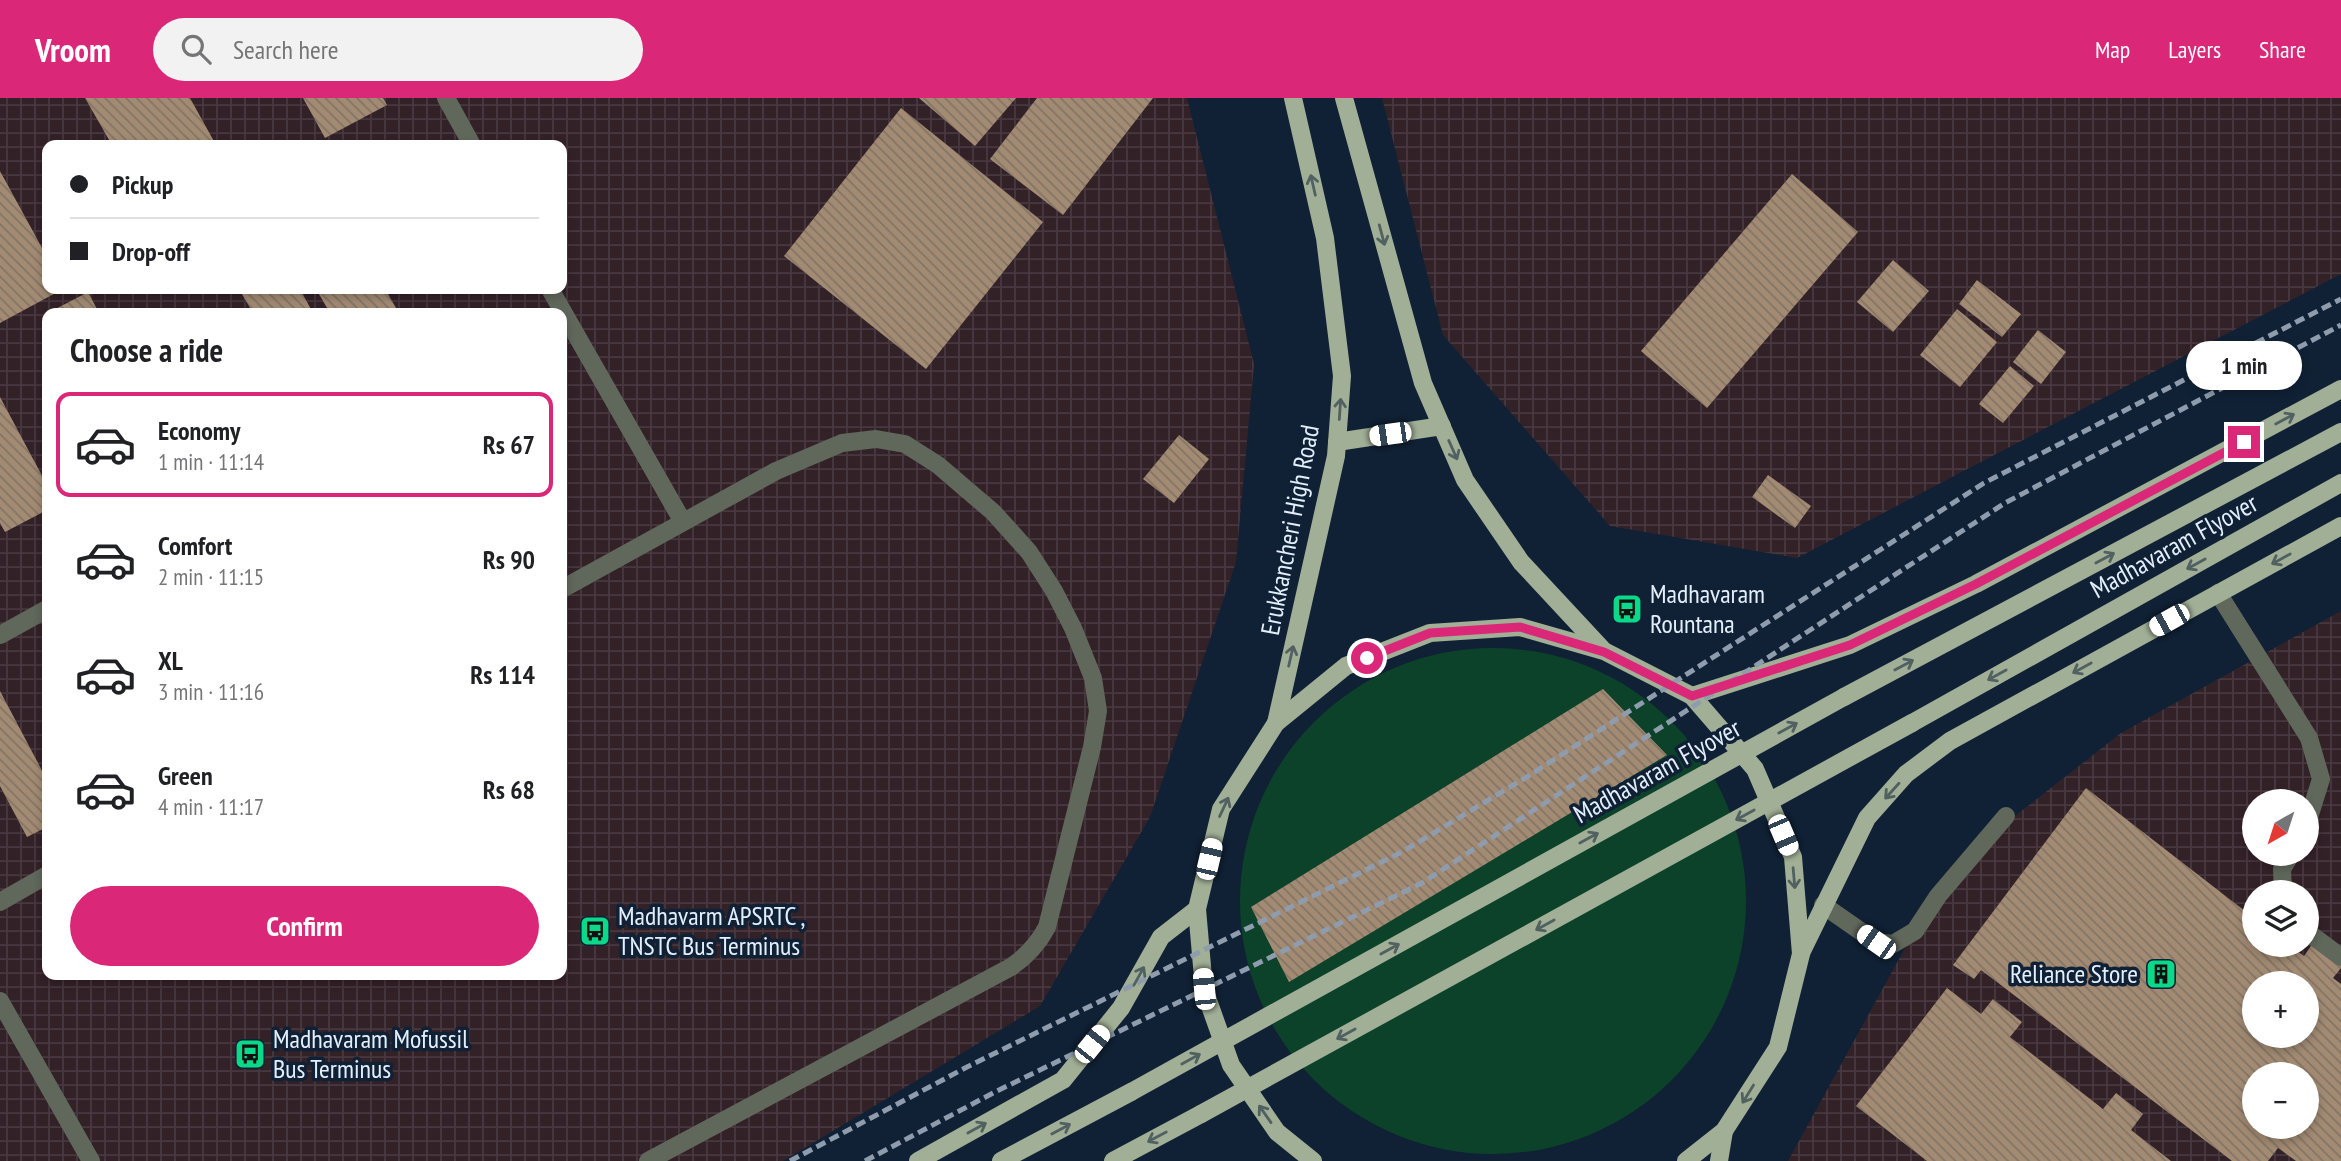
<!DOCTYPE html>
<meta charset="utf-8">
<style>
:root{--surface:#fff;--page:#f2f2f2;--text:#202124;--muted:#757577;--line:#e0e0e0;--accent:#db2777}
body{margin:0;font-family:"PT Sans Narrow",sans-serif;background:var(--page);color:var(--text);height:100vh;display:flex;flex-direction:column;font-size:26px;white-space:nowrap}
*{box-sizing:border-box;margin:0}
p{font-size:23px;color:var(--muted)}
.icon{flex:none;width:38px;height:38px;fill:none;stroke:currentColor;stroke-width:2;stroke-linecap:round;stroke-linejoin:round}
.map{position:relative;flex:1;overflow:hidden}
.details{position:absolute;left:42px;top:210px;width:525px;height:672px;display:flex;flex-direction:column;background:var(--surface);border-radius:14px;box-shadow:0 4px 10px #0003}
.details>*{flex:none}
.top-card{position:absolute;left:42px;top:42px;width:525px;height:154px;border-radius:14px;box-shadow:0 4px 10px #0003;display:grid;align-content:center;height:154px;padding:0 28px;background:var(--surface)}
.needle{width:46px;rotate:219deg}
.controls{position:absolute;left:2242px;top:691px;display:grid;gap:14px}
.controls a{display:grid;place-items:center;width:77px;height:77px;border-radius:50%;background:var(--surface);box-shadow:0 4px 10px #0003;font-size:35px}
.end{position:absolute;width:32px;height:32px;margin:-16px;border:9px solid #db2777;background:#fff;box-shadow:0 0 0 4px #fff}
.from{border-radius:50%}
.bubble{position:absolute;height:49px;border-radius:24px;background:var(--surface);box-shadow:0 4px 10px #0003;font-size:23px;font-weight:800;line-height:49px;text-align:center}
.car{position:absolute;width:21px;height:42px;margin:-21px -10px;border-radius:9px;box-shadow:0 0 5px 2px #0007;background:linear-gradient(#fff 24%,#345 0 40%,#fff 0 76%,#345 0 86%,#fff 0)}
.top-card b{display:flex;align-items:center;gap:24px;height:66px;font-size:26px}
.top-card b+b{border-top:2px solid var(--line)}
.top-card i{width:18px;height:18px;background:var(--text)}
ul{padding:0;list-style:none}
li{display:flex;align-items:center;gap:21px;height:105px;margin:0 14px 10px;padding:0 14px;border:4px solid transparent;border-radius:14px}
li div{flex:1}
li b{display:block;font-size:26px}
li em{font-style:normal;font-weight:800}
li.on{border-color:var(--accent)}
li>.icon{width:63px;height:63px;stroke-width:1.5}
h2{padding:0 28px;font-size:32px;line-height:84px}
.button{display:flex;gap:14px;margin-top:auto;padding:14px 28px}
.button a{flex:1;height:80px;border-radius:42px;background:var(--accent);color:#fff;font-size:28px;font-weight:800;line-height:80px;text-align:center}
header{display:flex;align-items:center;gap:42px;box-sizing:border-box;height:98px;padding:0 35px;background:var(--accent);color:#fff}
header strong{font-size:33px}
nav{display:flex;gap:38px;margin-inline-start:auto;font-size:24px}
.search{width:490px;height:63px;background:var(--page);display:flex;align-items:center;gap:18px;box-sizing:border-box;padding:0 24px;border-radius:38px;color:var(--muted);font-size:26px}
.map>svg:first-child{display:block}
.industrial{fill:url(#industrial-grid);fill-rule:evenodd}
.green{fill:#0c4229}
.building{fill:url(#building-back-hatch);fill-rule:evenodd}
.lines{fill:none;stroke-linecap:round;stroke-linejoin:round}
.minor{stroke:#60675b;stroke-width:18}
.major{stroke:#a1af96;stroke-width:18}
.rail{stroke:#8e9cad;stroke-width:5;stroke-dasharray:10 5;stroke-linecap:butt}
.major-bridge{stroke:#a1af96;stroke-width:18}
.oneway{stroke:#516161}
.route{stroke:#db2777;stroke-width:9}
.labels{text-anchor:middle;stroke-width:7;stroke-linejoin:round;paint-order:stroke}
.street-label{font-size:26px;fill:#e4effe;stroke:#102135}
.poi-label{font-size:26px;fill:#e4effe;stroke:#102135;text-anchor:start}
</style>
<header>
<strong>Vroom</strong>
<div class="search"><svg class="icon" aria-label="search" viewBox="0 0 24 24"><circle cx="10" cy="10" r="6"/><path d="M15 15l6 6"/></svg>Search here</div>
<nav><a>Map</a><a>Layers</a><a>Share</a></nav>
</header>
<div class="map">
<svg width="2341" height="1063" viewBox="0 0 2341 1063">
<defs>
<pattern id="industrial-grid" width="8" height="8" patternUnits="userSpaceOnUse" patternTransform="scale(1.75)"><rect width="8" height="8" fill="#332128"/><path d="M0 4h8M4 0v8" fill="none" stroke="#47373e"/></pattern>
<pattern id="building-back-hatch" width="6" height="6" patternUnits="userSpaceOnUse" patternTransform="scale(1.75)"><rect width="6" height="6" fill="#a38b73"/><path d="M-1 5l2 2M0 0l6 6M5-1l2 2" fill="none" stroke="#827465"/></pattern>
</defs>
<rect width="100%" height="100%" fill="#102135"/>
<!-- industrial -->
<g class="industrial">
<path d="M 0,0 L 1187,0 L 1254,266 L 1236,464 L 1150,719 L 1040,908 L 783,1063 L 0,1063 ZM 47,47 L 562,47 L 562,191 L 47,191 ZM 47,215 L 562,215 L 562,877 L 47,877 Z"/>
<polygon points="1382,0 2341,0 2341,176 1797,460 1610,428 1443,237"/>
<path d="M 2341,513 L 2341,1063 L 1788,1063 L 1949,770 L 2121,635 ZM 2254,704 L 2306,704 L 2306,756 L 2254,756 ZM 2254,794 L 2306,794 L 2306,847 L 2254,847 ZM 2254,886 L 2306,886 L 2306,938 L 2254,938 ZM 2254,976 L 2306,976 L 2306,1029 L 2254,1029 Z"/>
</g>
<!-- green -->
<circle class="green" cx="1493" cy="803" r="253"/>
<!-- building -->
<g class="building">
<polygon points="85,0 190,0 216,47 112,47"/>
<polygon points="303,0 383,0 387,7 325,40"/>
<polygon points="919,0 1016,0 975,48"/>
<polygon points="1037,0 1153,0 1063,117 990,61"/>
<polygon points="901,10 1043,124 926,271 784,158"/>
<polygon points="0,73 47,159 47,191 63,191 0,225"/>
<polygon points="1792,76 1858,134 1707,310 1641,253"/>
<polygon points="1893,162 1929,193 1893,234 1857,204"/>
<polygon points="1977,182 2021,216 2002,239 1959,206"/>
<polygon points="239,191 300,191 313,215 253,215"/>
<polygon points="316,191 385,191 399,215 330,215"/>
<polygon points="88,194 99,215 48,215"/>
<polygon points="1957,211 1997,244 1960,289 1920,257"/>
<polygon points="2038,232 2066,254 2041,286 2013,264"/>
<polygon points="2010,268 2034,288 2003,325 1979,306"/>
<polygon points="0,299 47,387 47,412 5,434 0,425"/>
<polygon points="1179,337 1209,361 1174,405 1143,381"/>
<polygon points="1768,377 1811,408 1795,430 1752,399"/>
<polygon points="1603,591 1667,657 1289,884 1251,809"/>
<polygon points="0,593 47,682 47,729 27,739 0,688"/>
<path d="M 2086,690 L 2254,820 L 2254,847 L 2289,847 L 2304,858 L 2313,845 L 2341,866 L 2341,870 L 2333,880 L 2341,886 L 2341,1063 L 2296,1063 L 2278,1050 L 2268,1063 L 2232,1063 L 1981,872 L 1974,881 L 1953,867 ZM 2254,886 L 2306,886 L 2306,938 L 2254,938 ZM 2254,976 L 2306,976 L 2306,1029 L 2254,1029 Z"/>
<polygon points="1947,890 1981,916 1993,901 2022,924 2010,939 2103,1011 2116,995 2143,1016 2131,1032 2171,1063 1927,1063 1856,1008"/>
</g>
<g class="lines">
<!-- minor -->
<g class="minor">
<polyline points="446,0 472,47"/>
<polyline points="550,191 683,424"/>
<path d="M 562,491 L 776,373 L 842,345 L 876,341 L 905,346 L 938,367 L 993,414 L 1029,454 L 1054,493 L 1073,530 L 1093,580 L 1098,613 L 1092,649 L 1047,829 C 1038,846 1027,858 1011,869 L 648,1063"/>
<polyline points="2218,495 2309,640 2321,681 2306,729"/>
<polyline points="0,537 47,511"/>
<polyline points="2283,794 2282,771 2291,756"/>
<polyline points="0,804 47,777"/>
<polyline points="1823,807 1876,844 1893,846 1915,833 1938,798 2006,718"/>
<polyline points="2306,833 2341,859"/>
<polyline points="0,903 91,1063"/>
</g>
<!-- major -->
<g class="major">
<polyline points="1344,0 1423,285 1465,382 1521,464 1602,551"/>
<polyline points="1337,344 1442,328"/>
<polyline points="1692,598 1850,547 1976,486 2341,291"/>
<polyline points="1844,599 2341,334"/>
<polyline points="1276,625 1336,358 1342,278 1325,140 1293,0"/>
<polyline points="1912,625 2341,385"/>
<polyline points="1801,855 1867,720 1906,676 1950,643 2341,428"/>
<polyline points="918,1063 1063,982 1121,910 1161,839 1197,811"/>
<polyline points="1001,1063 1131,994"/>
<polyline points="1113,1063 1201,1016"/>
<polyline points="1313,1063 1277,1034 1231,967 1204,891 1197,811 1221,711 1276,625 1346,568 1430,535 1520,529 1604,553 1692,598 1755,671 1793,759 1801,856 1778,949 1724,1033 1686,1063"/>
<polyline points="1719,1063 1724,1033"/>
</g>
<!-- rail -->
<g class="rail">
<polyline points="790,1063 967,969 1402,754 1530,677 1984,385 2341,201"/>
<polyline points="865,1063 995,994 1422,785 2005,405 2341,227"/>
</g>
<!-- major-bridge -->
<g class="major-bridge">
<polyline points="1131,994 1844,599"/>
<polyline points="1201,1016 1912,625"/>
</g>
</g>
<!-- one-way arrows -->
<defs><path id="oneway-shaft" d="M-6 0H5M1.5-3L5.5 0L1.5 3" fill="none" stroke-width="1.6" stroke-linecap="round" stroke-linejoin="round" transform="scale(1.75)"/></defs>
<g class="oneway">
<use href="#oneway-shaft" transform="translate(1313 87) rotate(-103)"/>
<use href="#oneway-shaft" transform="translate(1382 137) rotate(75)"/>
<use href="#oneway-shaft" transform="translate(1340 311) rotate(-86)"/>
<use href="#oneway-shaft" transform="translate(2285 321) rotate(-28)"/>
<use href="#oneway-shaft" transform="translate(1453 352) rotate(66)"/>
<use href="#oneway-shaft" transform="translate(2105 460) rotate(-28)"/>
<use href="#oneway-shaft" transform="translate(2281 461) rotate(151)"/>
<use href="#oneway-shaft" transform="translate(2196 466) rotate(151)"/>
<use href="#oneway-shaft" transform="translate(1291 558) rotate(-77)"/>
<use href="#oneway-shaft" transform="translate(1904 567) rotate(-28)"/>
<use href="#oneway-shaft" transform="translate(2082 570) rotate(151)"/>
<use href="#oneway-shaft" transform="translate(1997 577) rotate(151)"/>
<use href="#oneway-shaft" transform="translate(1788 630) rotate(-29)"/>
<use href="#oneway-shaft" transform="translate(1892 693) rotate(132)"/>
<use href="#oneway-shaft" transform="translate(1224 709) rotate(-65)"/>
<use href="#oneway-shaft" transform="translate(1745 717) rotate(151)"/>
<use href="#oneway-shaft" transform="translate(1589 740) rotate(-29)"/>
<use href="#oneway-shaft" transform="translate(1794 780) rotate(85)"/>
<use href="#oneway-shaft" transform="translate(1545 827) rotate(151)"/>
<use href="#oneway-shaft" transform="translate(1390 851) rotate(-29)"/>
<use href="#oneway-shaft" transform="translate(1139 878) rotate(-61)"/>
<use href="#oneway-shaft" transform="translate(1346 936) rotate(151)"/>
<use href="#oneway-shaft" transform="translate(1191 961) rotate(-29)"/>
<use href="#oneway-shaft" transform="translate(1748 996) rotate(122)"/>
<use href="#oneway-shaft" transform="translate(1265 1016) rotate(-125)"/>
<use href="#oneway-shaft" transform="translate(977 1030) rotate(-29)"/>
<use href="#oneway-shaft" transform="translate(1061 1031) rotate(-28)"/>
<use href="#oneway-shaft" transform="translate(1157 1039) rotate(152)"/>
</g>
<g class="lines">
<!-- route -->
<polyline class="route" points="1367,560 1430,535 1520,529 1604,554 1692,598 1850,547 1976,486 2244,344"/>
</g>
<!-- icons -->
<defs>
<g id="bus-square" transform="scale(1.575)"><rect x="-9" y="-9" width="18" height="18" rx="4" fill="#0bd98a" stroke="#102135"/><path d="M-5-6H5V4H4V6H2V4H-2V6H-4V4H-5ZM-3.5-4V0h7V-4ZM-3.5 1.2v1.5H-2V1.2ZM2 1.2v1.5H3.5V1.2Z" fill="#111"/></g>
<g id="building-square" transform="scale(1.575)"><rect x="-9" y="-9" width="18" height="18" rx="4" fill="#0bd98a" stroke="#102135"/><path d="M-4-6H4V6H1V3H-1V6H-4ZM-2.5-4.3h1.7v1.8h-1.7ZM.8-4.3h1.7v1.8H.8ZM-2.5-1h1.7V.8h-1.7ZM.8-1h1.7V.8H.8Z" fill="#111"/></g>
</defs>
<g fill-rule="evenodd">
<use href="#bus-square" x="1627" y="511"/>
<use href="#bus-square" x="595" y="833"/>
<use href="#building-square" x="2161" y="876"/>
<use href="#bus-square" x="250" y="956"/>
</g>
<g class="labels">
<!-- street labels -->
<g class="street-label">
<text transform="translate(1290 432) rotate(-79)" y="9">Erukkancheri High Road</text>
<text transform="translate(2174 448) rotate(-29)" y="9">Madhavaram Flyover</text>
<text transform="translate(1657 673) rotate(-29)" y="9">Madhavaram Flyover</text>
</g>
<!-- poi labels -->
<g class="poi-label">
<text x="1650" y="505">Madhavaram<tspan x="1650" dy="30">Rountana</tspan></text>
<text x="618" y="827">Madhavarm APSRTC ,<tspan x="618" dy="30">TNSTC Bus Terminus</tspan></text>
<text x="2138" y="885" text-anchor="end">Reliance Store</text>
<text x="273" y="950">Madhavaram Mofussil<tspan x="273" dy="30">Bus Terminus</tspan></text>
</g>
</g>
</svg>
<div class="controls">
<a><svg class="needle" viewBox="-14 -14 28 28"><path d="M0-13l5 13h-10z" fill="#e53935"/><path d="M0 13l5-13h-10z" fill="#757577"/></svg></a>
<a><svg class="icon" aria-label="layers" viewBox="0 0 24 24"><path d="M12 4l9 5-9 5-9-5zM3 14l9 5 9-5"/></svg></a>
<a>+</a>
<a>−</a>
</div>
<i class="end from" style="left:1367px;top:560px"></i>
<i class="end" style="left:2244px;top:344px"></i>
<div class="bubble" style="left:2186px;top:243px;width:116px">1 min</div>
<i class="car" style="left:1390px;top:336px;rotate:262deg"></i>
<i class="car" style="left:2169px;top:522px;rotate:241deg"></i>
<i class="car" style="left:1783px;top:737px;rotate:157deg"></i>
<i class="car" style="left:1209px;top:761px;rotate:13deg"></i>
<i class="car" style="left:1876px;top:844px;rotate:305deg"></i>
<i class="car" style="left:1204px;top:891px;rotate:355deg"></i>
<i class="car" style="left:1092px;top:946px;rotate:39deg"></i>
<div class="top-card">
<b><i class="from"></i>Pickup</b>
<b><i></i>Drop-off</b>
</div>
<section class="details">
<h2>Choose a ride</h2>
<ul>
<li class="on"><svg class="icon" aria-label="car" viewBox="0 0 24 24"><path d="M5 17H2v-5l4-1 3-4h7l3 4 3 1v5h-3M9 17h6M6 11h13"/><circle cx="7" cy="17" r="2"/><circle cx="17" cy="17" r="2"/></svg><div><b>Economy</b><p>1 min · 11:14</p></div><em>Rs 67</em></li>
<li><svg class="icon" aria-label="car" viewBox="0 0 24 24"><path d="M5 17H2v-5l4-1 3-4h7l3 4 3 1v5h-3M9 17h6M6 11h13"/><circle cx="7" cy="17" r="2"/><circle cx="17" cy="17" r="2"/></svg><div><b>Comfort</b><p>2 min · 11:15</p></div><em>Rs 90</em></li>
<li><svg class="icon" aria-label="car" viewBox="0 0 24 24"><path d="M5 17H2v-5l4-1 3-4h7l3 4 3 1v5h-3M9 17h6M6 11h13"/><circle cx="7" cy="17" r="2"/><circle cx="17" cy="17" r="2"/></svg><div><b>XL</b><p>3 min · 11:16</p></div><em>Rs 114</em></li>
<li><svg class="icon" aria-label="car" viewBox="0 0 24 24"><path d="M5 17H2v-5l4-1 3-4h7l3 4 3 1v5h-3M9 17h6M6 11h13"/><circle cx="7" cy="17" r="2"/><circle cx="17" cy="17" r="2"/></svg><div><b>Green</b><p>4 min · 11:17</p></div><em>Rs 68</em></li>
</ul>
<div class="button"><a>Confirm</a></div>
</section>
</div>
